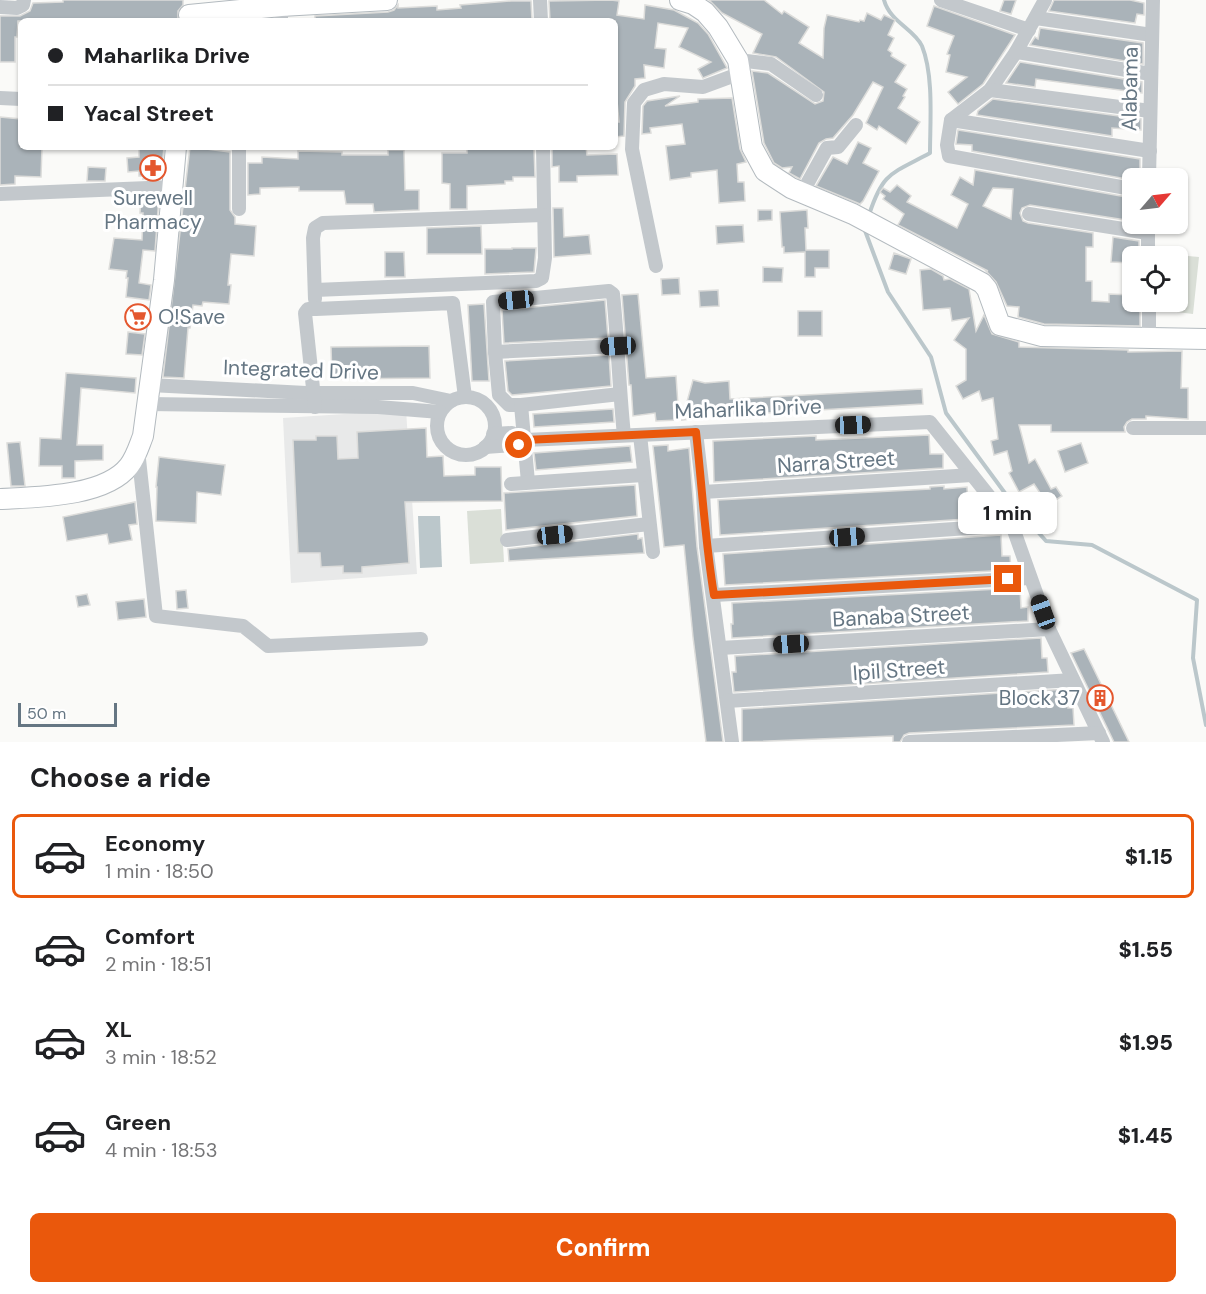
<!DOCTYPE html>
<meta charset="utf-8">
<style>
:root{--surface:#fff;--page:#f2f2f2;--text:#202124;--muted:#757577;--line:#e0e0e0;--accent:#ea580c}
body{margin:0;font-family:"DM Sans",sans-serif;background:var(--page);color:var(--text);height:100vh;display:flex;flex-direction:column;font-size:22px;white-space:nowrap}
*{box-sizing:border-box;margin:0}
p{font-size:20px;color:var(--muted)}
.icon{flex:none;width:33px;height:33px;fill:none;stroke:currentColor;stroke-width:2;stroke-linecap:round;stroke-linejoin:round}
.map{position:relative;height:742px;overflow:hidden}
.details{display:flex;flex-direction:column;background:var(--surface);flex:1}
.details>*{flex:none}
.hud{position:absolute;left:18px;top:18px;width:600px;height:132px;border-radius:9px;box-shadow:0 2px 4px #0004;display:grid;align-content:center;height:132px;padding:0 30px;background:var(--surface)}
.needle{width:39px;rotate:62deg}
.tools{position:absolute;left:1122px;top:168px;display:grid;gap:12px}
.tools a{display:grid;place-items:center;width:66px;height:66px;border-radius:9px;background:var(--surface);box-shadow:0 2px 4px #0004;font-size:30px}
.scale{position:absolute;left:18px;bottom:15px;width:99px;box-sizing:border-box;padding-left:6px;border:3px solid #657683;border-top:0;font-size:16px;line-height:21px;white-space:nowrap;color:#657683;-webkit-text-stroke:4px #fff;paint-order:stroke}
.end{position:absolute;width:27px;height:27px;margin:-14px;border:8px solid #ea580c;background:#fff;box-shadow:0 0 0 3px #fff}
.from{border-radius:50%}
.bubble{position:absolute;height:42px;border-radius:9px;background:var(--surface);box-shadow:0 2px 4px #0004;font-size:20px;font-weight:800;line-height:42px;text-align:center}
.car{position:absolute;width:18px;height:36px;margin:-18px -9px;border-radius:8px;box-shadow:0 0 4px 2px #0007;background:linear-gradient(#222 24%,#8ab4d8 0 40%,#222 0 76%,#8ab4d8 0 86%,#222 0)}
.hud b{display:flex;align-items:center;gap:21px;height:57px;font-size:22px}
.hud b+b{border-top:2px solid var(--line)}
.hud i{width:15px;height:15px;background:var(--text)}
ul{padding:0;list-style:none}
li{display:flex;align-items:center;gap:18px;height:84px;margin:0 12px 9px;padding:0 18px;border:3px solid transparent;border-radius:9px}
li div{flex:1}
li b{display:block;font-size:22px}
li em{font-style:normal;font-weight:800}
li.active{border-color:var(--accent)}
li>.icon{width:54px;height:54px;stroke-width:1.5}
h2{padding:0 30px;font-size:27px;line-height:72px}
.button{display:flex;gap:12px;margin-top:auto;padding:12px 30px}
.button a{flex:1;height:69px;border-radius:9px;background:var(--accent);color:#fff;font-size:24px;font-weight:800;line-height:69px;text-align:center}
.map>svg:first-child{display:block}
.built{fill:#e8e9e9}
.green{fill:#dadfd7}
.water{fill:#bbc7cb}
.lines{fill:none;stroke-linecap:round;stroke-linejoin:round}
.stream{stroke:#bbc7cb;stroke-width:4}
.building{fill:#aab3b9;stroke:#dcdcda;stroke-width:1.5;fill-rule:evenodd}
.secondary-casing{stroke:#b3babf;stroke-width:22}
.street{stroke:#c3c8cc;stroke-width:14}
.secondary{stroke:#fff;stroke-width:20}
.route{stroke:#ea580c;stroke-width:8}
.labels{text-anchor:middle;stroke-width:6;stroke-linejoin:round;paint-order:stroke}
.street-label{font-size:21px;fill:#657683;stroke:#fff}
.poi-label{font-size:21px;fill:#657683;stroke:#fff}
</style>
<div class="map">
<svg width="1206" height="742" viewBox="0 0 1206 742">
<rect width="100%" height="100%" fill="#fafaf8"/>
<!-- built -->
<polygon class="built" points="406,410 417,574 291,583 283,418"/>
<!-- green -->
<g class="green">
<polygon points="1166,254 1199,257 1193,314 1160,310 1160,302 1178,302 1178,256 1165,256"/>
<polygon points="501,509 504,562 470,564 467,511"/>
</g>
<!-- water -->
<polygon class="water" points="418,516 440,516 442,567 420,568"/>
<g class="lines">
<!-- stream -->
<g class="stream">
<path d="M 869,215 C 883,172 891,174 930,153 C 930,122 934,76 922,46 C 914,29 890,22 884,0"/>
<polyline points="864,228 888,292 931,357 946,413 1013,504 1046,541 1092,545 1197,600 1193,658 1206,725"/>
</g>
</g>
<!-- building -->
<g class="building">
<polygon points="63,0 183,0 183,5 178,11 178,20 18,21 17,37 15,37 15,62 0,62 0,16 20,16 30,11 33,3 63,2"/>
<polygon points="611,0 619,1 617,15 644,19 645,5 674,10 698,23 708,34 727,68 703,78 698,69 711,62 679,47 688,28 658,23 655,48 666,49 664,68 644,65 645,78 635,79 635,86 625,102 624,136 615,137 615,122 619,122 615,80 615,21 550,21 549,1"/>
<polygon points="709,0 764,0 782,14 784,11 809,27 799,43 823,58 824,28 827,15 859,22 860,20 864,21 867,13 881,20 884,15 895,20 888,35 894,38 888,50 892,53 891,56 906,65 895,82 907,89 903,96 905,97 898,108 920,122 906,144 879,126 877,130 866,123 883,87 873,82 853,115 833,138 826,139 819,143 800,179 789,173 792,167 782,168 774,163 764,143 752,71 768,73 815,104 823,101 824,92 776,57 753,53 762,34 722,13"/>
<polygon points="1004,0 1016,0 1011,14 1000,11"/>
<polygon points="1054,0 1130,0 1144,3 1144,15 1137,14 1135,23 1049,11"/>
<polygon points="511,1 531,1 532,21 315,21 315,16 388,12 394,10 398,5 398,8 437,6 437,10 461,8 460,5"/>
<polygon points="934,6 1015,35 983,84 958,104 948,92 967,77 946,72 950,55 947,54 954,36 927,26"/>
<polygon points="1040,28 1143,43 1143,64 1030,45 1035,37 1038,39"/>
<polygon points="1020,62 1142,82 1142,93 1036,79 1035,87 1006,83"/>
<polygon points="680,96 665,106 698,102 698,99 732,98 740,149 746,162 737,164 738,182 744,182 745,201 719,203 717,170 691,173 691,177 670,180 666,146 685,144 682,124 650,128 651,133 642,134 643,106 647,101"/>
<polygon points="993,99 1141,119 1141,130 1112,128 1112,136 977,115 978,111"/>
<polygon points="0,117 21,119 21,147 42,147 41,177 15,176 15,184 0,185"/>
<polygon points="958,130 1140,159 1140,178 1132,180 972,151 972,145 956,144"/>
<polygon points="858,142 871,148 863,163 879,171 863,201 860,204 816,186 833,157 847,164"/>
<polygon points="139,147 164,147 161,178 143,179 144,176 139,176 139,171 128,172 127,158 139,157"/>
<polygon points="190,147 230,152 230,210 235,217 235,224 256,226 254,256 231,254 228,285 231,285 229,304 203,302 202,306 193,305 190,328 188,328 184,378 163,377"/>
<polygon points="485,147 534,148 535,177 513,177 513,181 505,181 505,184 467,186 467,209 450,209 450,184 442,183 442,153 467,153 467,148"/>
<polygon points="552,147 586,147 587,155 617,154 618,175 577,176 577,182 559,182 559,166 552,167"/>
<polygon points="388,150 404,150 405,190 419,190 419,210 374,212 373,204 346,204 344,191 299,191 299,187 260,188 260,194 248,195 248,163 262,163 262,157 298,159 298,151 342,152 342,155 388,155"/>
<polygon points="88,167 106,168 105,181 87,181"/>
<path d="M 975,170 L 1132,198 L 1132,221 L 1030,205 L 1022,208 L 1020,213 L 1023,221 L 1028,223 L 1093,233 L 1093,247 L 1086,247 L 1086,281 L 1092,281 L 1092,301 L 1109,302 L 1109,294 L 1132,295 L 1132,302 L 1140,302 L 1140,326 L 1044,324 L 1018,317 L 1019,307 L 1007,306 L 996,282 L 986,271 L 988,271 L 898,225 L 904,214 L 883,199 L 885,196 L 880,192 L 883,188 L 890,192 L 897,185 L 911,196 L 907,202 L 957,228 L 968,204 L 951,195 L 960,177 L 973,185 ZM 993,188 L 1013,189 L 1011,219 L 983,206 Z"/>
<polygon points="141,197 159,197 155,251 143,250 139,283 151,285 149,300 126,297 128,278 126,278 127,271 109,269 114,238 142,240 143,213 140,213"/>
<polygon points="553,208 563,208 564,237 589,235 591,254 554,257"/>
<polygon points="758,210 772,210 772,220 758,221"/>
<polygon points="807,210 808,228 805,228 806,250 829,250 829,268 815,268 815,277 805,277 805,252 784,253 784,247 782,247 780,212"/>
<polygon points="743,225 744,242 717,244 716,226"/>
<polygon points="481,226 482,254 427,254 427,228"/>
<polygon points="1113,237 1139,241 1139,256 1132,256 1132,263 1111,262"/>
<polygon points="512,248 536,248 534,272 485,274 485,249 512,249"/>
<polygon points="385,252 404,252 405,277 385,277"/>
<polygon points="894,253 911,259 906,274 889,269"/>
<polygon points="763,267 783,268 782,282 763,282"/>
<polygon points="931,269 943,276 944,280 950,279 969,289 976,331 984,315 992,334 1019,342 1019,347 1128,350 1128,352 1182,351 1181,388 1188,388 1188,419 1146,416 1146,419 1132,419 1127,422 1124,427 1125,432 1051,432 1051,425 1019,425 1029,463 1035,459 1051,489 1056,487 1062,496 1048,505 1034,484 1019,492 1009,473 1012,471 1007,451 994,455 991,441 998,439 993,398 982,401 979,391 963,399 956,386 966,380 966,349 954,340 969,318 952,321 950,308 923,310 920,270"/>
<polygon points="679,278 680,294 662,295 661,279"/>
<polygon points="718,290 719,306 700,307 699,291"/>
<polygon points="638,294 646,378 676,376 679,420 656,421 655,413 633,416 631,385 629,385 622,295"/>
<polygon points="605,300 608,338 504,343 502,310"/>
<polygon points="484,304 489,381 472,381 468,305"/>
<rect x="798" y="311" width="24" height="25"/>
<polygon points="128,332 145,334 142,355 126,354"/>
<polygon points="429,346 430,378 332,379 331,347"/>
<polygon points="609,355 611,386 512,395 508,391 505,361"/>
<polygon points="66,373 136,378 135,393 81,388 77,445 103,445 103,460 75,461 75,478 62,478 62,466 39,466 40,438 61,439"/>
<polygon points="693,380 705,383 729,381 730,399 922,389 923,404 712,416 682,420"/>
<polygon points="613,409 614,422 534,427 533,414"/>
<polygon points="426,428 427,457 443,456 444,476 475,475 475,467 501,467 502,501 405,502 409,563 362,567 362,573 343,573 343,566 321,567 320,553 298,553 293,440 316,440 316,436 337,436 338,459 358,458 357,432"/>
<polygon points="929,435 930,454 943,454 943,468 714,482 713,441 816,436 816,440"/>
<polygon points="20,442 25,486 11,486 7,443"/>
<polygon points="1081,443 1088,463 1065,472 1058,451"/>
<polygon points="668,445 668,451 689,448 697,547 723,742 706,742 693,637 684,545 664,547 653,446"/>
<polygon points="630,446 632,462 536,470 534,453"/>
<polygon points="159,457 225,465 221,495 197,492 196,523 156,521 157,487 156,487"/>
<polygon points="635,485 637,516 506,530 504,493"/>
<polygon points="944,486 944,489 967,487 968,504 982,503 983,518 720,535 718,500 930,489 930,487"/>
<polygon points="135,502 137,524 129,525 132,540 109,544 107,534 67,541 63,517"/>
<polygon points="638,534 638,539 642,538 644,553 509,561 508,549"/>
<polygon points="1001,535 1002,556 1010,556 1011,570 725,585 723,554"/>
<polygon points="1020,588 1021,608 1028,607 1028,621 732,638 731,624 733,624 732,603"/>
<polygon points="186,590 188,608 177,609 176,591"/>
<polygon points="87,594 90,605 78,607 76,596"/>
<polygon points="144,599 146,617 118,620 116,602"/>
<polygon points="1041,638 1042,658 1047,658 1048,672 734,692 732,672 736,672 735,656"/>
<polygon points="1084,649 1129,742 1114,742 1071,653"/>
<polygon points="1067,689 1068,708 1073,708 1074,725 909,733 904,735 900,742 893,742 893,736 742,742 742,709"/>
</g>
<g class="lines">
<!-- secondary casing -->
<g class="secondary-casing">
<g id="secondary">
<polyline points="680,0 693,4 705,12 718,27 738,60 752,147 765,171 791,188 853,214 982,283 987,289 1000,325 1042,336 1206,339"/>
<polyline points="189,15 281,6 387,0"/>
<path d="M 0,499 C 36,497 105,497 129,466 C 136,457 139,446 143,436 L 164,280 L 176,147"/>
</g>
</g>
<!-- street -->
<g class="street">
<polyline points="540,0 541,21"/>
<polyline points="941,0 1029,30"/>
<polyline points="1045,0 1016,52 990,90 951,120 947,145 949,156 1132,189"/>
<polyline points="0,7 17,8 23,5 24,0"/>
<polyline points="1036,18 1152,35"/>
<polyline points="281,21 281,6"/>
<polyline points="1016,52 1151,74"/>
<polyline points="738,60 771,64 816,95"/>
<polyline points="990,90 1150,111"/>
<polyline points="0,98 21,99"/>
<polyline points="951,120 1150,151"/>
<polyline points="1149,178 1153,0"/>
<polyline points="802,193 827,148 838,147 856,125"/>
<polyline points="0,194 173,187"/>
<polyline points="239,209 239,147"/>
<polyline points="1029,214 1148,233"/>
<polyline points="1148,226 1148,256"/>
<polyline points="656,266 632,149 634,103 644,90 664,84 703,87 741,73"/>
<polyline points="315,290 536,281 542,278 545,258 543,147"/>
<polyline points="315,299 313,238 315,228 323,223 543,215"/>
<polyline points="1149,337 1149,302"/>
<polyline points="495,352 618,346"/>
<polyline points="150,385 306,393 413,393 451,401"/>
<path d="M 620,394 L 521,405 L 509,405 L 499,395 L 495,352 L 493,302 L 609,291 L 613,294 C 618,341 619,388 624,435"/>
<circle cx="466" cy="426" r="29"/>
<polyline points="148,404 378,407 440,412"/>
<polyline points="521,405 528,482"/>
<polyline points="315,407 305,313 308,309 316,309 453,303 465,397"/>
<polyline points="1133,428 1206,428"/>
<polyline points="696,432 703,492 706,546 732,742"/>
<polyline points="493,434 512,433"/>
<polyline points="640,435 653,552"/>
<polyline points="525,440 930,422 1012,525 1049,629 1103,742"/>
<polyline points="485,447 513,445"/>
<polyline points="138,450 156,616 243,626 268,646 421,639"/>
<polyline points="511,484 643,475"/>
<polyline points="703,492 972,475"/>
<polyline points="507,540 649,524"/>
<polyline points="706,546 1012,525"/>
<polyline points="714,595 1030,578"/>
<polyline points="720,648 1049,629"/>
<polyline points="727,701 1073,680"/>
<polyline points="909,742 1099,733"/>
</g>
<!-- secondary -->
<use href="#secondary" class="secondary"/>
</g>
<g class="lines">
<!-- route -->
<path class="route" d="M 519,445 L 525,445 L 525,440 L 696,432 C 702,486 705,541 714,595 L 1008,579"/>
</g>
<!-- icons -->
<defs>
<g id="pharmacy-ring" transform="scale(1.35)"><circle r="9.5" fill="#fff" stroke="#e4572e" stroke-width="1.5"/><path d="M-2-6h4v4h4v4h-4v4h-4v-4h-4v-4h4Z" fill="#e4572e"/></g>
<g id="supermarket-ring" transform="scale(1.35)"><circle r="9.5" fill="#fff" stroke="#e4572e" stroke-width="1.5"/><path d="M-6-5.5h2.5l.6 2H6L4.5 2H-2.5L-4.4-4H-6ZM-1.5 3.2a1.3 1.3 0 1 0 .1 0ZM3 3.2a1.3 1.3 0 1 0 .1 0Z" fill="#e4572e"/></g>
<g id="building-ring" transform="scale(1.35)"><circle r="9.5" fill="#fff" stroke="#e4572e" stroke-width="1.5"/><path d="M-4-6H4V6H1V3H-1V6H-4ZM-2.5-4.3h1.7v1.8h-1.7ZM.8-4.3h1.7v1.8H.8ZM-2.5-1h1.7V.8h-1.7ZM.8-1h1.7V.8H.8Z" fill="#e4572e"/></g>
</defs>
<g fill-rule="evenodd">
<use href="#pharmacy-ring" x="153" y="168"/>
<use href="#supermarket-ring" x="138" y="317"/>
<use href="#building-ring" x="1100" y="698"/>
</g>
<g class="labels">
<!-- street labels -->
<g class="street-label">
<text transform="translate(1130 89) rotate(-89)" y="7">Alabama</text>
<text transform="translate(301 370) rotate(2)" y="7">Integrated Drive</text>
<text transform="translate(748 409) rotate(-2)" y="7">Maharlika Drive</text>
<text transform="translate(836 462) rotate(-4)" y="7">Narra Street</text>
<text transform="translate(901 616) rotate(-3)" y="7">Banaba Street</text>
<text transform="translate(899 670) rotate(-4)" y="7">Ipil Street</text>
</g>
<!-- poi labels -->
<g class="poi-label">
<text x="153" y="205">Surewell<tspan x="153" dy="24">Pharmacy</tspan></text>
<text x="158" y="324" text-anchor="start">O!Save</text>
<text x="1080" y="705" text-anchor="end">Block 37</text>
</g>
</g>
</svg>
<div class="tools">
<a><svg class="needle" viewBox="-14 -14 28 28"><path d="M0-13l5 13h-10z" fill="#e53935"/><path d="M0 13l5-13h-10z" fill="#757577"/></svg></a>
<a><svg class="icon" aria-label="locate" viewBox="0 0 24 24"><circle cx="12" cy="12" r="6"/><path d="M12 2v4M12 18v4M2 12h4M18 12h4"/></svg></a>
</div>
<div class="scale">50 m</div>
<i class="end from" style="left:519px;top:445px"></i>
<i class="end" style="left:1008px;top:579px"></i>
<div class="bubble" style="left:958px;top:492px;width:99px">1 min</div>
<i class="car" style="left:516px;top:300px;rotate:264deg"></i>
<i class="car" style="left:618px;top:346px;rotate:267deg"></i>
<i class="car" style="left:853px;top:425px;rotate:88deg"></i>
<i class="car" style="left:555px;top:535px;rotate:84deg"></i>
<i class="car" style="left:847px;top:537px;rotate:86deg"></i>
<i class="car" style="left:1043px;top:612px;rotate:340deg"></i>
<i class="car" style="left:791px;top:644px;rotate:267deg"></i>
<div class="hud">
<b><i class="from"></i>Maharlika Drive</b>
<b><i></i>Yacal Street</b>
</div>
</div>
<section class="details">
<h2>Choose a ride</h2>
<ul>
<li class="active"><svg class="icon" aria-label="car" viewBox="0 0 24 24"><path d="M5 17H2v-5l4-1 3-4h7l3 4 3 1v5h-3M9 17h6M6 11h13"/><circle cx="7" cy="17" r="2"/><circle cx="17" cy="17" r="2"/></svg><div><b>Economy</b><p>1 min · 18:50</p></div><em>$1.15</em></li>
<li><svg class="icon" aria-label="car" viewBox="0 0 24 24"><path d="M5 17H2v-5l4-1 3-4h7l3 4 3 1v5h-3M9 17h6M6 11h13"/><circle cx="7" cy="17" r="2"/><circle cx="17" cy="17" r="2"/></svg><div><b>Comfort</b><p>2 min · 18:51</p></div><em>$1.55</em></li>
<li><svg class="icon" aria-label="car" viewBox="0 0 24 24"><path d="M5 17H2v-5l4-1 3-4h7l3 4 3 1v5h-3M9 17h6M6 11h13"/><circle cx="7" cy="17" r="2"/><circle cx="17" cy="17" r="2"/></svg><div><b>XL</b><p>3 min · 18:52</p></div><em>$1.95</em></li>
<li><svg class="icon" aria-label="car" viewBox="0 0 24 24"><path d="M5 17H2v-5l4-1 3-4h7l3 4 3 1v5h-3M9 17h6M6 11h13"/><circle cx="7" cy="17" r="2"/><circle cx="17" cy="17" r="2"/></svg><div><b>Green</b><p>4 min · 18:53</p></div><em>$1.45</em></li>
</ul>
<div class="button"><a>Confirm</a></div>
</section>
